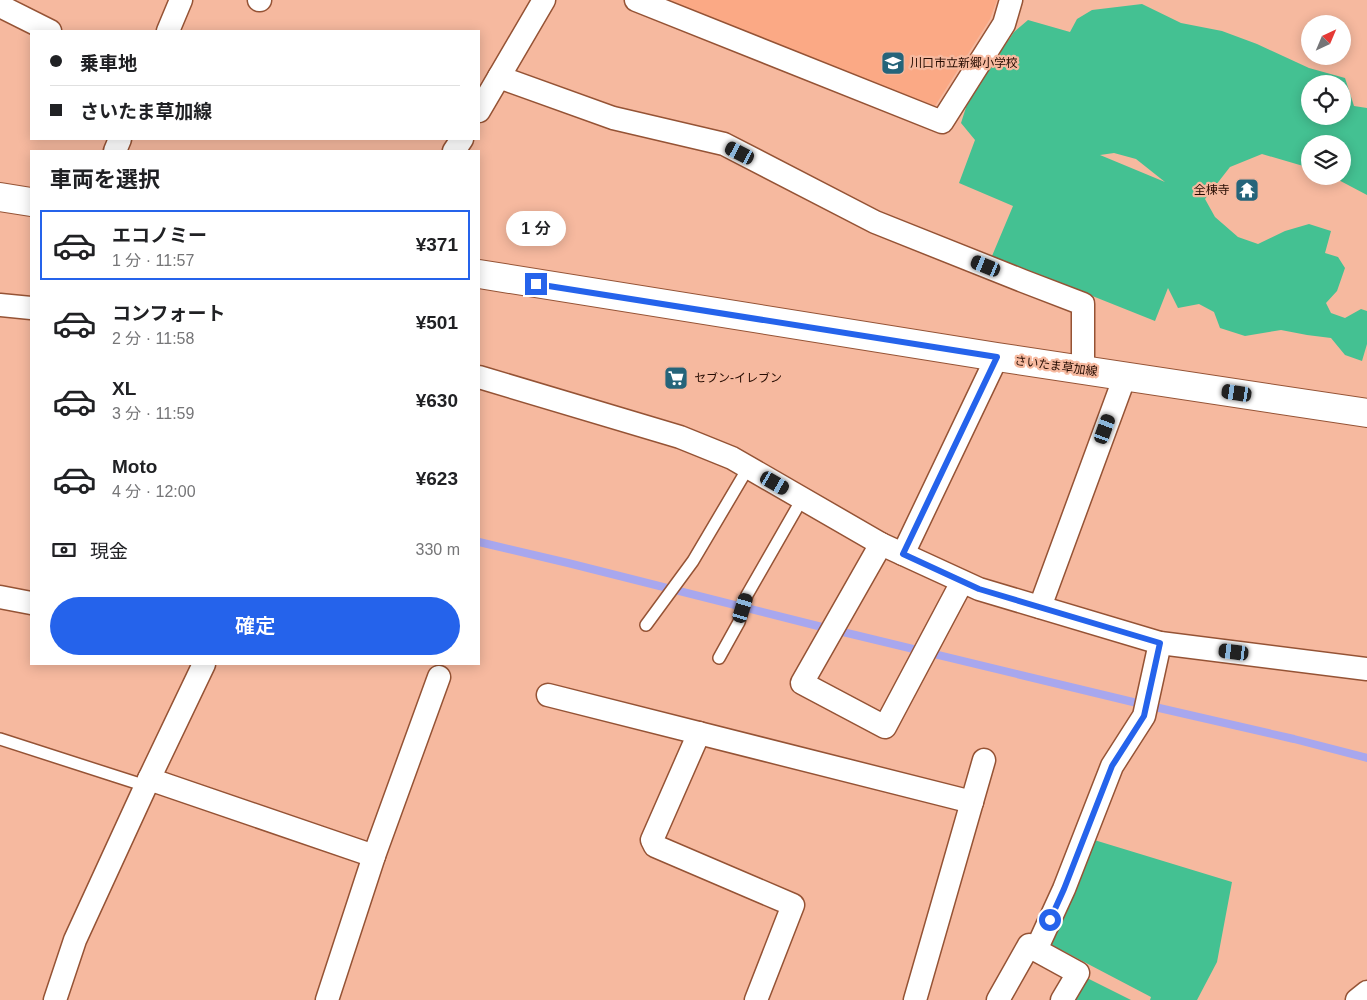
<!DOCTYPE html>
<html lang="ja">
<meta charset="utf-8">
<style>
:root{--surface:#fff;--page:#f2f2f2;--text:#202124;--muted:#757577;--line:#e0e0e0;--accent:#2563eb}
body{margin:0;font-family:Arial,"Noto Sans JP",sans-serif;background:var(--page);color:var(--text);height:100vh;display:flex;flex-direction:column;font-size:19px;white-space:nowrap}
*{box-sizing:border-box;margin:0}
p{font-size:16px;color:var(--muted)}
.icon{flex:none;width:28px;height:28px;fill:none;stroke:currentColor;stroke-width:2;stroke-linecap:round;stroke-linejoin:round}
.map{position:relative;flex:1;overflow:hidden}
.details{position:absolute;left:30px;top:150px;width:450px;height:515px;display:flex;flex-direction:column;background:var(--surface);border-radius:0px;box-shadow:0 2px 12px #0003}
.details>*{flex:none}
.hud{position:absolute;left:30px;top:30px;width:450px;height:110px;border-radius:0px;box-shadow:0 2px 12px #0003;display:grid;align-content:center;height:110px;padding:0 20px;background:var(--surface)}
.needle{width:32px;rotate:44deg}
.buttons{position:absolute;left:1301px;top:15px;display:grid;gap:10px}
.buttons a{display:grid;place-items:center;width:50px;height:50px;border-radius:50%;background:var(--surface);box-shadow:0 2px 12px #0003;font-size:25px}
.end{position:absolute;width:22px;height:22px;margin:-11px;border:6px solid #2563eb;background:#fff;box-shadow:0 0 0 2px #fff}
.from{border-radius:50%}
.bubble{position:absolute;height:35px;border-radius:18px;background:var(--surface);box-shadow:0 2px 12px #0003;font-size:16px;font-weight:600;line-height:35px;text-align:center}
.car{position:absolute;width:15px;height:30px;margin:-15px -8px;border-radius:6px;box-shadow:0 0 4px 1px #0007;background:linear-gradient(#222 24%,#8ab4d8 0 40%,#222 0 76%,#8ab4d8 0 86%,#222 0)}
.hud b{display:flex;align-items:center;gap:18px;height:48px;font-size:19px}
.hud b+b{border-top:1px solid var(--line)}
.hud i{width:12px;height:12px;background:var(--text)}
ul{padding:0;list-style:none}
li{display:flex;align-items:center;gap:15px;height:70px;margin:0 10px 8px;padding:0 10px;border:2px solid transparent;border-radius:0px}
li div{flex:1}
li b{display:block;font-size:19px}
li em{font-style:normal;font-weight:600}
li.on{border-color:var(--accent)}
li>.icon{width:45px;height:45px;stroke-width:1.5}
h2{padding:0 20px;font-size:22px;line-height:60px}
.pay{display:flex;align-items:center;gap:12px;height:55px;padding:0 20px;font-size:19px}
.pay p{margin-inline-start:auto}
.action{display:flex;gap:10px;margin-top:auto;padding:10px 20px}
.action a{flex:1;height:58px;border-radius:30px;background:var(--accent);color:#fff;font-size:20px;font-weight:600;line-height:58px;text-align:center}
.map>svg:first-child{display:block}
.built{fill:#fba985}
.green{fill:#44c192;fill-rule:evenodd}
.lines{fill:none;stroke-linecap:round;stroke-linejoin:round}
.stream{stroke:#a8a7ee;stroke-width:8}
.lane-casing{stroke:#955335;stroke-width:14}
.street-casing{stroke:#955335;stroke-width:25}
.primary-casing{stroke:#955335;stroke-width:30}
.lane{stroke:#fff;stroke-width:11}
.street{stroke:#fff;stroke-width:22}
.primary{stroke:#fff;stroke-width:28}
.route{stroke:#2563eb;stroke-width:6}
.labels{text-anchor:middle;stroke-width:4.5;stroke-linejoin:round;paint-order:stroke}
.poi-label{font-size:12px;fill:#260c02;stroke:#f6b99f;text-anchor:start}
.street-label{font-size:12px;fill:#260c02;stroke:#f6b99f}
</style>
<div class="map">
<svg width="1367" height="1000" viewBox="0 0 1367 1000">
<rect width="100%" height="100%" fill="#f6b99f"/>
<!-- built -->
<polygon class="built" points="664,0 997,0 990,19 935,106"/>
<!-- green -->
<g class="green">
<path d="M 1142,4 L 1181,23 L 1222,31 L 1257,44 L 1309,68 L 1345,78 L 1354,106 L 1367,108 L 1367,195 L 1331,176 L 1342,176 L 1342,144 L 1310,144 L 1310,168 L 1262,154 L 1230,167 L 1205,199 L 1215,217 L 1238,237 L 1258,244 L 1285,231 L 1309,224 L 1331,231 L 1325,253 L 1338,257 L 1345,268 L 1337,291 L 1326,303 L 1331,313 L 1345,318 L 1361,309 L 1367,311 L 1367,344 L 1362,361 L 1345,355 L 1331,338 L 1307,335 L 1281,330 L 1245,336 L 1220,328 L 1214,312 L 1199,304 L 1178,308 L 1168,288 L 1155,321 L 992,256 L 1013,206 L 959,183 L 975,140 L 961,123 L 969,98 L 1014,32 L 1028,20 L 1070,32 L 1077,19 L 1092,10 ZM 1310,84 L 1342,84 L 1342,116 L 1310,116 ZM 1114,153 L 1136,159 L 1165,182 L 1100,155 Z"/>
<polygon points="1091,839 1232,882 1217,962 1197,1000 1150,1000 1151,997 1046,942"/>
<polygon points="1085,977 1131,1000 1072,1000"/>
</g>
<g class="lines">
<!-- stream -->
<polyline class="stream" points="479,542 568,563 818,626 1133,702 1294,739 1367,758"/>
<!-- lane casing -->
<g class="lane-casing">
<g id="lane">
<polyline points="646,625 693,561 748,468"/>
<polyline points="719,658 739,622 747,595 802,499"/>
<polyline points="0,739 146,786"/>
</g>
</g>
<!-- street casing -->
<g class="street-casing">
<g id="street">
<polyline points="259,0 260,0"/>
<polyline points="636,0 942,122 1004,24 1011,0"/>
<polyline points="0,6 50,31"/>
<polyline points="168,31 181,0"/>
<polyline points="499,77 613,118 724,144 875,222 1023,281 1083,304 1083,369"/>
<polyline points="479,111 544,0"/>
<polyline points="115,151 120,139"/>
<polyline points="454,151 462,139"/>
<polyline points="0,305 31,308"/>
<polyline points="479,377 680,437 732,458 881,544 979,589 1160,643 1367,669"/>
<polyline points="881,544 802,683 885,727 962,582"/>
<polyline points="903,554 997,357"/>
<polyline points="0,597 31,603"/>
<polyline points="1040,607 1125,376"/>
<polyline points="548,695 972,802"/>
<polyline points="699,733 652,840 655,846 793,905 756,1000"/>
<polyline points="149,779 374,856"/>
<polyline points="1036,950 1078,973 1062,1000"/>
<polyline points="55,1000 75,940 149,779 204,664"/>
<polyline points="327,1000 374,856 439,677"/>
<polyline points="915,1000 984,760"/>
<polyline points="998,1000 1029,945 1036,950 1064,889 1112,766 1144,716 1160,643"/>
<polyline points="1357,1000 1367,992"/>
</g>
</g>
<!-- primary casing -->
<g class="primary-casing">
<g id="primary">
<polyline points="0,197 31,202"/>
<polyline points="479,274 997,357 1367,413"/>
</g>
</g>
<!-- lane -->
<use href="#lane" class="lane"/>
<!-- street -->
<use href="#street" class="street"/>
<!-- primary -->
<use href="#primary" class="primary"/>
</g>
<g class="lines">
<!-- route -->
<polyline class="route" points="536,284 997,357 903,554 979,589 1160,643 1144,716 1112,766 1064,889 1050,920"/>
</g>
<!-- icons -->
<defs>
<g id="school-square" transform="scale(1.25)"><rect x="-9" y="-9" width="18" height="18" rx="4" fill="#25647a" stroke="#f6b99f"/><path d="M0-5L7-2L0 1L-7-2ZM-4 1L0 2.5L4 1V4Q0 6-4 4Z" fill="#fff"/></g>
<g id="temple-square" transform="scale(1.25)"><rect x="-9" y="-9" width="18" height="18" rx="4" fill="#25647a" stroke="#f6b99f"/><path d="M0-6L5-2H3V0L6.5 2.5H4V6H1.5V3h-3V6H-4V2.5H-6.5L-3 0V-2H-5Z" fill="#fff"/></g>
<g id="supermarket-square" transform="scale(1.25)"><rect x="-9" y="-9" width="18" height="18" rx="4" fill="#25647a" stroke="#f6b99f"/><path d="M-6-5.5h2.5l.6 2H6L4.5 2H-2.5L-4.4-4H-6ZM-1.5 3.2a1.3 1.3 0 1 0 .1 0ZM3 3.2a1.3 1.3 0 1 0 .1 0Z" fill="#fff"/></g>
</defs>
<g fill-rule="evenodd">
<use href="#school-square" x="893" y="63"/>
<use href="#temple-square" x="1247" y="190"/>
<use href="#supermarket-square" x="676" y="378"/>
</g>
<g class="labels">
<!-- poi labels -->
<g class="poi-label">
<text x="910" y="67">川口市立新郷小学校</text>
<text x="1230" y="194" text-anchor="end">全棟寺</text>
<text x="694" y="382">セブン-イレブン</text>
</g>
<!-- street labels -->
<g class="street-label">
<text transform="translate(1056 366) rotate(8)" y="4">さいたま草加線</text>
</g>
</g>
</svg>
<div class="buttons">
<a><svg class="needle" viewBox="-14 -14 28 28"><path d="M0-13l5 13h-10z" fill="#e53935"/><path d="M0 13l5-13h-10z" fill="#757577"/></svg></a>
<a><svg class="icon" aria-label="locate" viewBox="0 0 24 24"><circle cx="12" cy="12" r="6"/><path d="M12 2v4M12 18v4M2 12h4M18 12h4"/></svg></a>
<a><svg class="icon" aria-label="layers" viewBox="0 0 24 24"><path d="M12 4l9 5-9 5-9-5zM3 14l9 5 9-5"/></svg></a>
</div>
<i class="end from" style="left:1050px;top:920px"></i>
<i class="end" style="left:536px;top:284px"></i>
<div class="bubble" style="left:506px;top:211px;width:60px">1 分</div>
<i class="car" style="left:740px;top:153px;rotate:297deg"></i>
<i class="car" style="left:986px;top:266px;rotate:292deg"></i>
<i class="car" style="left:1237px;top:393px;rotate:279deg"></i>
<i class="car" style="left:1105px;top:429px;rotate:20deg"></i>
<i class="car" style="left:775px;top:483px;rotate:120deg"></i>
<i class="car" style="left:743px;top:608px;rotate:17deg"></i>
<i class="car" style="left:1234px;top:652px;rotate:277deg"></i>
<div class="hud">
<b><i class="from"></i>乗車地</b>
<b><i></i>さいたま草加線</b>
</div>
<section class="details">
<h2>車両を選択</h2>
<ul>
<li class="on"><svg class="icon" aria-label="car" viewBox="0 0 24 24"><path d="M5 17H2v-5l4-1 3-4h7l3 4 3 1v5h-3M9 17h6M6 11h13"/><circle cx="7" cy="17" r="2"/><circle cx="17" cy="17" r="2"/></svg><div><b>エコノミー</b><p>1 分 · 11:57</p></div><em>¥371</em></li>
<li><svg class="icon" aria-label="car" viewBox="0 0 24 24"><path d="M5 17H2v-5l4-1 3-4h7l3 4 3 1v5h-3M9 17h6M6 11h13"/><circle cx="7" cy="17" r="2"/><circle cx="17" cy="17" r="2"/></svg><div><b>コンフォート</b><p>2 分 · 11:58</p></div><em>¥501</em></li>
<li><svg class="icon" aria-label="car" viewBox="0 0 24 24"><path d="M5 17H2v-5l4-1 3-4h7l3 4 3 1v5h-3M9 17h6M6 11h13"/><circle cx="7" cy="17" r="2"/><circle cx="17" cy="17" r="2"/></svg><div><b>XL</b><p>3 分 · 11:59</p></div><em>¥630</em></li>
<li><svg class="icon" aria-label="car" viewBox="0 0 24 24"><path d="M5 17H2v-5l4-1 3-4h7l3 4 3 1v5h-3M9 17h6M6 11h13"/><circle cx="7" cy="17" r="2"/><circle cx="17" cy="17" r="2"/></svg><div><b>Moto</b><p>4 分 · 12:00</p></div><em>¥623</em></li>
</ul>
<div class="pay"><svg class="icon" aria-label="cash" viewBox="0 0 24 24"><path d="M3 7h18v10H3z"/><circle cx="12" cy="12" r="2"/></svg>現金<p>330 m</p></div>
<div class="action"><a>確定</a></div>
</section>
</div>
